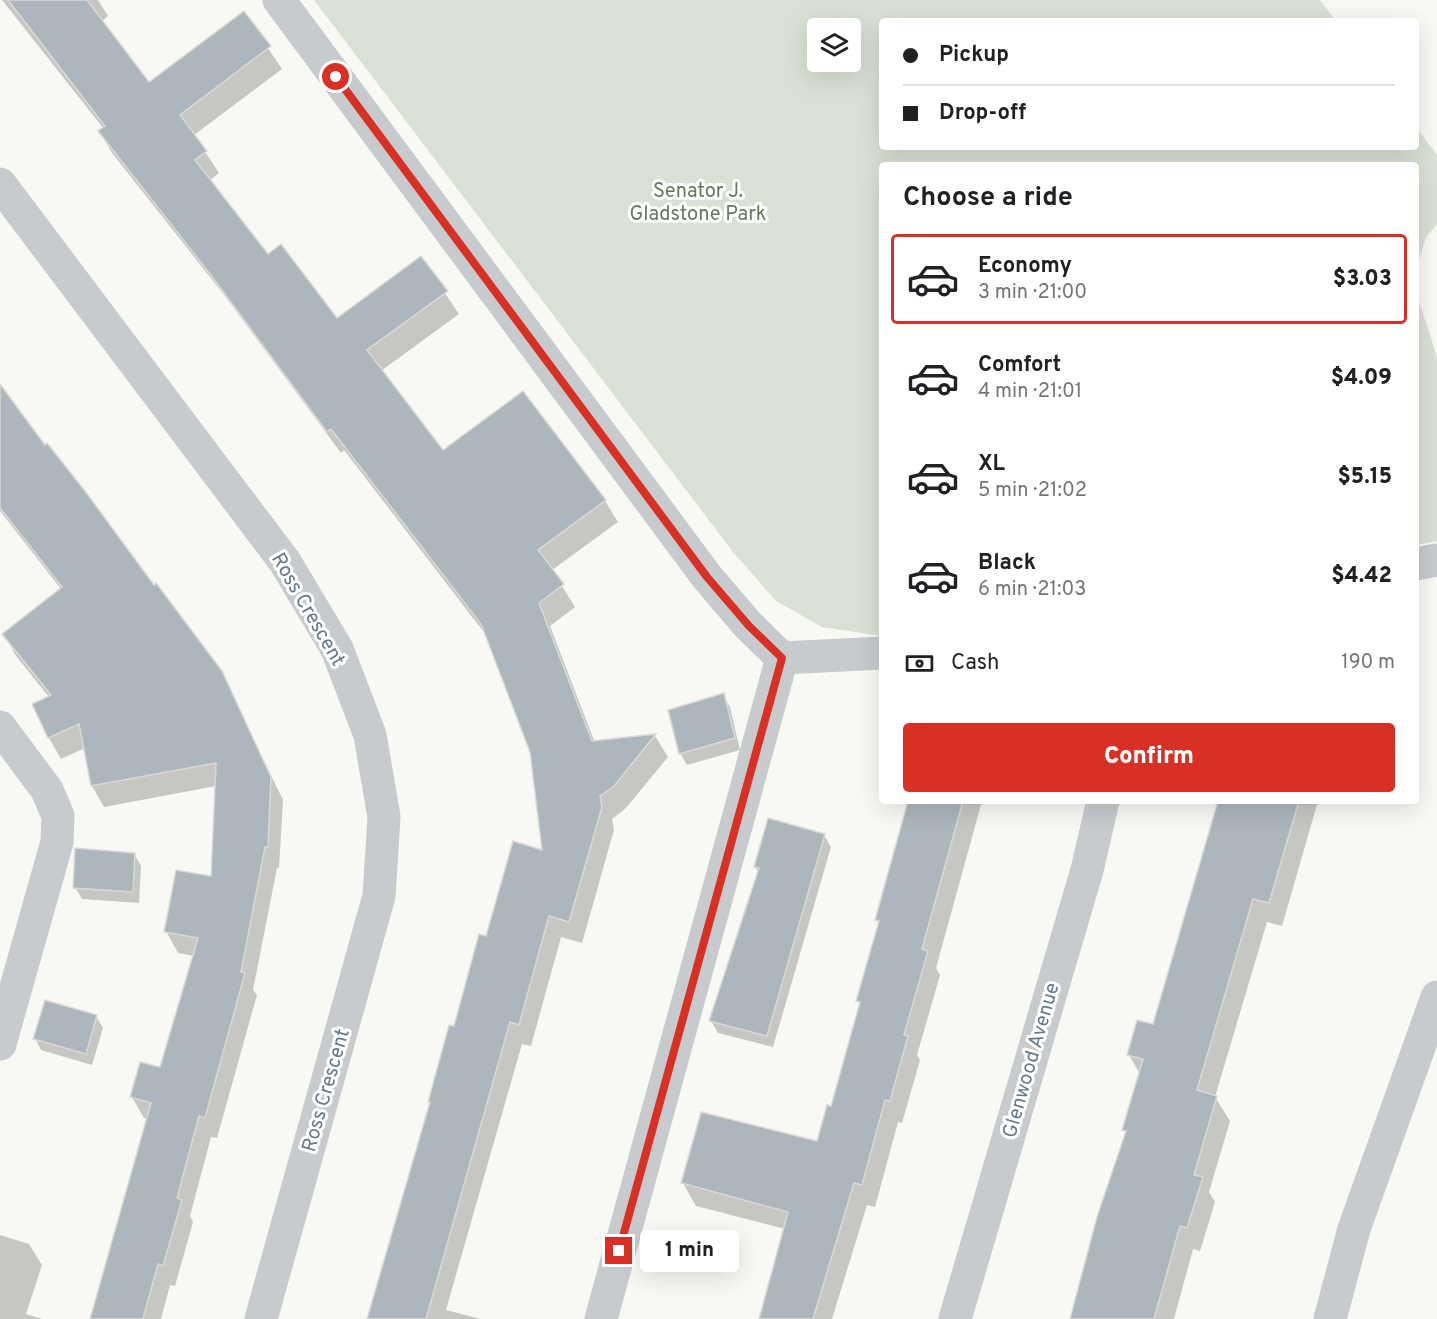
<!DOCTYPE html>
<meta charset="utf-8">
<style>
:root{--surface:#fff;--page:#f2f2f2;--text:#202124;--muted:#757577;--line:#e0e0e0;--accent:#d93025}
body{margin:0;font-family:Overpass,sans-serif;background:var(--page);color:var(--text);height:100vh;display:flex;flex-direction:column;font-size:22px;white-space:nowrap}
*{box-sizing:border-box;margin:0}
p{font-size:20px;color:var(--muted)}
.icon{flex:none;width:33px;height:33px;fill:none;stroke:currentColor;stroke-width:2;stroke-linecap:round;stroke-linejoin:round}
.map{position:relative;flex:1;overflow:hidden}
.drawer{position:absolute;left:879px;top:162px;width:540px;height:642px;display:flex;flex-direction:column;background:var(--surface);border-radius:6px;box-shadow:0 6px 24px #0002}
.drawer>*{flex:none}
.top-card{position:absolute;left:879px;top:18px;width:540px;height:132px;border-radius:6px;box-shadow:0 6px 24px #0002;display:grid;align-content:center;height:132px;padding:0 24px;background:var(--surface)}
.controls{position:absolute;left:807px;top:18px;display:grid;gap:12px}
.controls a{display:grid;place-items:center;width:54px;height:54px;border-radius:6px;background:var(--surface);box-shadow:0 6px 24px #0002;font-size:30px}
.end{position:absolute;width:27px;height:27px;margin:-14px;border:8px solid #d93025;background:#fff;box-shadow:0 0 0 3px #fff}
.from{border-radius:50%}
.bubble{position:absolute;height:42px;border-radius:6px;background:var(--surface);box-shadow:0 6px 24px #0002;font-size:20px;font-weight:800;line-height:42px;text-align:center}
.top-card b{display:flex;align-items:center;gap:21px;height:57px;font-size:22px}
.top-card b+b{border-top:2px solid var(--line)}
.top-card i{width:15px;height:15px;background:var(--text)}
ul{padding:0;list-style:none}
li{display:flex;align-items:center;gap:18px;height:90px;margin:0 12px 9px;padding:0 12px;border:3px solid transparent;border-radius:6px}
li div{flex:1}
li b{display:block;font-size:22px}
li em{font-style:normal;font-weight:800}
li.selected{border-color:var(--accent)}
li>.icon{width:54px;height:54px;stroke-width:1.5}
h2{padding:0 24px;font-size:27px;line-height:72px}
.pay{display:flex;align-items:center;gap:15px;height:66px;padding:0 24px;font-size:22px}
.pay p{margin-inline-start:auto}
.primary-button{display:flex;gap:12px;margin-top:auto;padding:12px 24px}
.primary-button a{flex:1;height:69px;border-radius:6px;background:var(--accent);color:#fff;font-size:24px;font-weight:800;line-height:69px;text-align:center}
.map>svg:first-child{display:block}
.green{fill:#d9e0d5;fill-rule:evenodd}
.shadow{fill:#0003}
.building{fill:#adb6bc;stroke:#d9d9d6;stroke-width:1.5}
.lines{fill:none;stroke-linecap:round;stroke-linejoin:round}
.minor{stroke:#c7cbce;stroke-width:33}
.route{stroke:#d93025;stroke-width:8}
.labels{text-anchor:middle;stroke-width:6;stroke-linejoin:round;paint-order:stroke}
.park-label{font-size:20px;fill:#65795f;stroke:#fff}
.street-label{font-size:20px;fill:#647888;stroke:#fff}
</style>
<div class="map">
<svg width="1437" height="1319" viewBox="0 0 1437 1319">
<rect width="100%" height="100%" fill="#f8f8f4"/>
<!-- green -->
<g class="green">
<path d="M 314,0 L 1320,0 L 1336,21 L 882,21 L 882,147 L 1416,147 L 1416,127 L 1437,155 L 1437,224 L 1426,237 L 1416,271 L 1416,165 L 882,165 L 882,636 L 822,627 L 776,601 L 733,552 ZM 818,28 L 850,28 L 850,62 L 818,62 Z"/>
<polygon points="1416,292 1437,357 1437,541 1416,545"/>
</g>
<!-- shadow -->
<g class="shadow">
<polygon points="2,0 98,0 108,16 101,22 149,85 244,13 282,69 194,135 219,173 209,181 268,256 336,320 421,258 459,314 381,371 443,452 605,501 618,522 552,570 575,607 550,626 595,743 655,736 668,757 626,808 612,819 614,830 582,943 561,937 531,1046 522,1044 446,1310 481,1319 369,1319 431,1105 429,1101 487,938 544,852 532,752 486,635 344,450 341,453 225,296 112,153 100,132 104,129"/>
<polygon points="0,387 221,672 283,800 279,868 277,868 253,990 257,995 217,1138 211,1137 190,1216 193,1222 175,1286 170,1285 161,1319 91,1319 148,1119 144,1118 132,1097 161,1069 194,956 178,953 166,931 213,878 216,786 104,807 92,786 85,748 61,759 49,738 34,705 49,697 16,656 4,634 61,589 0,511"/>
<polygon points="723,695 730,707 740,750 687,765 680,753"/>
<polygon points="909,801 982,801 936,968 940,975 917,1055 920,1060 902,1123 898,1122 875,1207 867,1205 832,1319 761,1319 785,1229 696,1206 683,1183 818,1143 832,1108 861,1006 858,1001 879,924 877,920"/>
<polygon points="1219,801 1318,801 1282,926 1267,922 1215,1097 1230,1121 1209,1192 1215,1202 1200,1251 1193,1249 1174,1319 1071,1319 1126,1133 1124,1129 1140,1074 1129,1055 1154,1026"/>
<polygon points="824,835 831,847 773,1047 718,1033 711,1021 759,873 755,867"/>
<polygon points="134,854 141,866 139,903 82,899 75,887"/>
<polygon points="96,1016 103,1028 92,1065 41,1050 35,1038"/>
<polygon points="0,1235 29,1244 42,1265 26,1314 42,1319 0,1319"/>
</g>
<!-- building -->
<g class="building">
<polygon points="8,0 87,0 149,82 244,11 271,46 180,115 207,151 195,160 268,254 281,244 337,318 421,256 448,291 367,350 443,450 523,391 606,500 538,550 564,584 539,603 592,741 656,734 614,786 600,796 602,807 569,922 549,916 519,1025 510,1022 426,1319 367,1319 430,1102 428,1102 449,1025 454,1026 479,934 486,936 513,841 542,850 530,752 481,624 331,429 327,432 210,274 98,131 105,126"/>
<polygon points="0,384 45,445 47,443 85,491 154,585 156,583 222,671 271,777 268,847 265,847 241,972 245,973 205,1118 199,1116 177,1198 182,1200 163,1266 158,1264 143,1319 90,1319 151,1103 130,1097 140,1062 160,1067 198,938 164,932 176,870 211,876 216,763 91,786 79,724 48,738 32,704 51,695 2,634 62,587 0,508"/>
<polygon points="724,693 735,738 679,754 668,710"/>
<polygon points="908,801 963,801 922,949 928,951 904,1035 908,1036 890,1101 885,1100 862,1185 854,1183 813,1319 759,1319 788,1212 681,1183 701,1112 817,1141 827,1105 831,1106 860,1002 856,1001 879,921 875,920"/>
<polygon points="1218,801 1299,801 1269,903 1253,899 1197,1090 1217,1096 1194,1175 1203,1177 1187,1228 1180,1226 1154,1319 1070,1319 1097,1217 1126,1131 1122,1130 1143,1059 1127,1055 1137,1020 1153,1024"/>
<polygon points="768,818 825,834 767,1036 709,1021 759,868 754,867"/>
<polygon points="75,848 135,853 133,892 73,888"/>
<polygon points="45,1000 97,1015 86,1054 33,1039"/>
</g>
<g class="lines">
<!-- minor -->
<g class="minor">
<polyline points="279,0 707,577 749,626 782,658 882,653"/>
<polyline points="0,184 285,562 337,649 370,735 384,817 379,896 261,1319"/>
<polyline points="1416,564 1437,560"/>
<polyline points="0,727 47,790 58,816 57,842 0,1044"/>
<polyline points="601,1319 782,658"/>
<polyline points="955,1319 1087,870 1103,801"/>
<polyline points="1330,1319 1354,1229 1437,997"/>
</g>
</g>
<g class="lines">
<!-- route -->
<polyline class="route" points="336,77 707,577 749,626 782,658 619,1251"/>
</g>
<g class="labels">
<!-- park labels -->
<g class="park-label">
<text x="698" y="197">Senator J.<tspan x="698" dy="23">Gladstone Park</tspan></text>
</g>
<!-- street labels -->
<g class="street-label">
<text transform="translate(309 609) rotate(60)" y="7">Ross Crescent</text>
<text transform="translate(1030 1060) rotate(-74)" y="7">Glenwood Avenue</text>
<text transform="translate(325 1090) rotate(-74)" y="7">Ross Crescent</text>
</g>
</g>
</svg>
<div class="controls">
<a><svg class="icon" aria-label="layers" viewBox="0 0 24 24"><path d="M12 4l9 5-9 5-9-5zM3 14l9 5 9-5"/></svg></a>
</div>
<i class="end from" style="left:336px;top:77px"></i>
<i class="end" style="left:619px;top:1251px"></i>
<div class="bubble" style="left:640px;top:1230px;width:99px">1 min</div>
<div class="top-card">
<b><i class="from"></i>Pickup</b>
<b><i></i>Drop-off</b>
</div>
<section class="drawer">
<h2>Choose a ride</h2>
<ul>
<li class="selected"><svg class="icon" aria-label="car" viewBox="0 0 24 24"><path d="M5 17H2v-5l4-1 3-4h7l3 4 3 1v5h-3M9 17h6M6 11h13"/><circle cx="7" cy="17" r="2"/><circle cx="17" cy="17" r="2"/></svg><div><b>Economy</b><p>3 min · 21:00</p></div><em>$3.03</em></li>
<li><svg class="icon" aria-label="car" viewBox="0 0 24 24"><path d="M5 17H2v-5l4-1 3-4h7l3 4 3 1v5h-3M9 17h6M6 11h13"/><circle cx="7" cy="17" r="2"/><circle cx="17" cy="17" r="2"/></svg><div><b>Comfort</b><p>4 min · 21:01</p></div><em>$4.09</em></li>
<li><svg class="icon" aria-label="car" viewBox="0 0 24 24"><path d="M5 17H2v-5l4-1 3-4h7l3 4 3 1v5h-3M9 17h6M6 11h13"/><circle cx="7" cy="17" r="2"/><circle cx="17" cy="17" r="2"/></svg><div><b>XL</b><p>5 min · 21:02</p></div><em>$5.15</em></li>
<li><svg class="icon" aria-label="car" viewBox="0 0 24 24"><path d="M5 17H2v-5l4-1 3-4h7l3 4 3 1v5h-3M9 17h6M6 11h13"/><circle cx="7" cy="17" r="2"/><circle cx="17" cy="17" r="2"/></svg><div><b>Black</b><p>6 min · 21:03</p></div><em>$4.42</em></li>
</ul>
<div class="pay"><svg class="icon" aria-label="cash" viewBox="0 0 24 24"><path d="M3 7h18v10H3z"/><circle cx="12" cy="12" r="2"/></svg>Cash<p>190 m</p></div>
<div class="primary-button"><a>Confirm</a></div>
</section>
</div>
